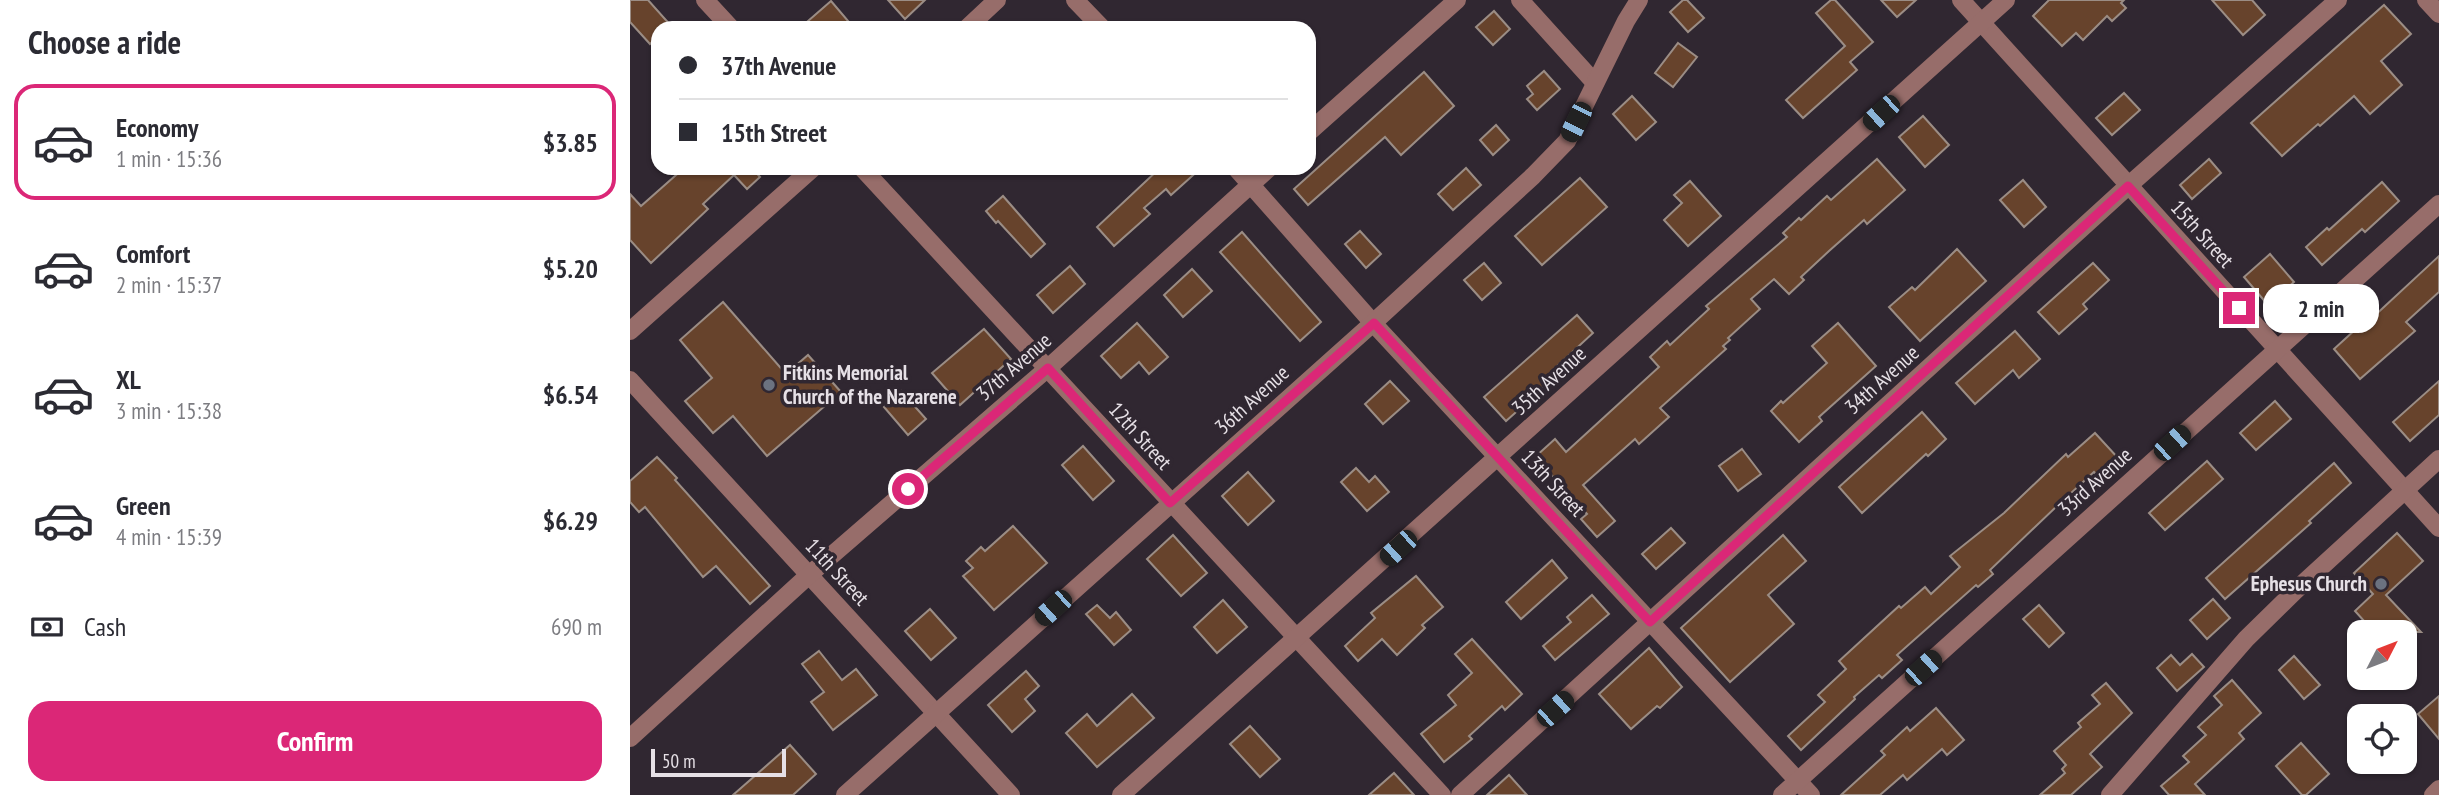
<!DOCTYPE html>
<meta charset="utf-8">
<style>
:root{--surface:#fff;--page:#f7f7f7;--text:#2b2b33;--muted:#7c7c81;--line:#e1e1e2;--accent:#db2777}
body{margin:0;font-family:"PT Sans Narrow",sans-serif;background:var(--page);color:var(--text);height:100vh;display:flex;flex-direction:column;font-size:26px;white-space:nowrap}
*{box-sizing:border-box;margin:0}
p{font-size:23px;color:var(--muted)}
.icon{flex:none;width:38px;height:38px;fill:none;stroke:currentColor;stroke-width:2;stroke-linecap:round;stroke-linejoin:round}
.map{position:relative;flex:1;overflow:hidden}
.sheet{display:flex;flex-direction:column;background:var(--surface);width:630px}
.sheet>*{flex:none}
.top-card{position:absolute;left:21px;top:21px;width:665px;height:154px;border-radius:21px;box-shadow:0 2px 5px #0004;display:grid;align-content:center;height:154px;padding:0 28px;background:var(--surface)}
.needle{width:46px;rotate:48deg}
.buttons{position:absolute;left:1717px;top:620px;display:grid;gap:14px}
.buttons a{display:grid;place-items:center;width:70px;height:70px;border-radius:14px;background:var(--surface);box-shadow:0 2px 5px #0004;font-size:35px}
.scale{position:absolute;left:21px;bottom:18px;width:135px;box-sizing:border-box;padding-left:7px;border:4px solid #e6e0e6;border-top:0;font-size:19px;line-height:24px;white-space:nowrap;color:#e6e0e6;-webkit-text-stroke:5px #302731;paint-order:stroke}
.end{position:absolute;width:32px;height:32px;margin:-16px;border:9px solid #db2777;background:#fff;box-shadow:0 0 0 4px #fff}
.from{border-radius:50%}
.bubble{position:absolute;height:49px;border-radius:21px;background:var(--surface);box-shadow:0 2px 5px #0004;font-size:23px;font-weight:700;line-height:49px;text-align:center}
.car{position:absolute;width:21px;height:42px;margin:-21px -10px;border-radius:9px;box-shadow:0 0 5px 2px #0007;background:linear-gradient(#222 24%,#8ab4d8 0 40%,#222 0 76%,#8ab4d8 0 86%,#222 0)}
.top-card b{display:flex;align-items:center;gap:24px;height:66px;font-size:26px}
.top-card b+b{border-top:2px solid var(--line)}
.top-card i{width:18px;height:18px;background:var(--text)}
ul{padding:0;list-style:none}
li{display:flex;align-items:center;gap:21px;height:116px;margin:0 14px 10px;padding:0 14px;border:4px solid transparent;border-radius:21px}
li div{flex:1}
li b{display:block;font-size:26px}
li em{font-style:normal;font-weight:700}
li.on{border-color:var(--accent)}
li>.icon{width:63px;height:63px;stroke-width:1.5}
h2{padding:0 28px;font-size:32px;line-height:84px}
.pay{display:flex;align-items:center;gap:18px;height:77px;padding:0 28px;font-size:26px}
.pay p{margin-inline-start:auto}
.button{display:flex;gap:14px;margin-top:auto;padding:14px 28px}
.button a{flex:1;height:80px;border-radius:21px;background:var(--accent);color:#fff;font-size:28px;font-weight:700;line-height:80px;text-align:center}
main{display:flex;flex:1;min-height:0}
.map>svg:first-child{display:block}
.building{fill:#67432c;stroke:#9b8d85;stroke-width:2}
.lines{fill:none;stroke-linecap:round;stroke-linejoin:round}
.minor{stroke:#976d6a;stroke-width:18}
.route{stroke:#db2777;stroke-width:9}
.worship-dot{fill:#6b7280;stroke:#302731;stroke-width:2.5}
.labels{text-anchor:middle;stroke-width:7;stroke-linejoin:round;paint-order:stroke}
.street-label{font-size:21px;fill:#e6e0e6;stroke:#302731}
.poi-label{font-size:21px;font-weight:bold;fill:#e6e0e6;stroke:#302731;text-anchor:start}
</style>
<main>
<section class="sheet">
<h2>Choose a ride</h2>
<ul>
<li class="on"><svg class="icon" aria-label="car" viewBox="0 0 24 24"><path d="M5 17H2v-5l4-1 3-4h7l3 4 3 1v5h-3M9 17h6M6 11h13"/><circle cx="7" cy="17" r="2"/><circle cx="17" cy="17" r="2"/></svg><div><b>Economy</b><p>1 min · 15:36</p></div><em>$3.85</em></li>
<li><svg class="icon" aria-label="car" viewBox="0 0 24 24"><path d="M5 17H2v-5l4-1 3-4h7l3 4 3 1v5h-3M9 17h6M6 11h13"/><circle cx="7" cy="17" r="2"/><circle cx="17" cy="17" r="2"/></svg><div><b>Comfort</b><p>2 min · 15:37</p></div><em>$5.20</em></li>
<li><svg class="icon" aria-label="car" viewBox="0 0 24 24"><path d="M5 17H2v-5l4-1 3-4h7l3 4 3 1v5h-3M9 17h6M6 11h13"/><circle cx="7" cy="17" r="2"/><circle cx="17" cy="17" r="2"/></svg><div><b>XL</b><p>3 min · 15:38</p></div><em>$6.54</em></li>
<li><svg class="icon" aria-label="car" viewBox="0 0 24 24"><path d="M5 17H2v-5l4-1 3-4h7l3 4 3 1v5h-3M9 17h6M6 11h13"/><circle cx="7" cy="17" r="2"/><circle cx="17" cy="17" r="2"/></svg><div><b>Green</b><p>4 min · 15:39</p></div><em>$6.29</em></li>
</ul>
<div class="pay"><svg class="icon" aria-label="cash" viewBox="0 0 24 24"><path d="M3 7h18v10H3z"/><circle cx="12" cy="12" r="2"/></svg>Cash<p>690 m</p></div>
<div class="button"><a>Confirm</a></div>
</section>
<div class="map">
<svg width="1809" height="795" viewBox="0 0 1809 795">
<rect width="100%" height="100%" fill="#302731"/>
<!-- building -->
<g class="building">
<polygon points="0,0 18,0 43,28 28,28 28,37 20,44 0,22"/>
<polygon points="258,0 295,0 275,19"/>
<polygon points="1053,0 1057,0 1074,18 1058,32 1040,12"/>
<polygon points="1201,0 1205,0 1243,42 1220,62 1227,70 1173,118 1156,100 1215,46 1186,13"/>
<polygon points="1251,0 1286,0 1267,17"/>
<polygon points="1419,0 1494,0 1491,3 1496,8 1482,21 1477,16 1453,40 1446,33 1432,46 1403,16"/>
<polygon points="1582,0 1622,0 1635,15 1613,35"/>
<polygon points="201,1 224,28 170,28"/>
<polygon points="1754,5 1781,34 1751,61 1772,85 1740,114 1724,96 1690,126 1688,124 1652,156 1621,123"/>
<polygon points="864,11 880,29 863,45 846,27"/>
<polygon points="1048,43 1067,57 1043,87 1025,73"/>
<polygon points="914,71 930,89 907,110 897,99 903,94 897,86"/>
<polygon points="794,72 824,106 771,155 755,137 678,205 664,189"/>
<polygon points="1494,93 1510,110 1482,135 1466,118"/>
<polygon points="1002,96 1026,122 1006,140 983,114"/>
<polygon points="1293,116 1319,145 1295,167 1269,137"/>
<polygon points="866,125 879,140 863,155 850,140"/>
<polygon points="1247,159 1275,190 1237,224 1234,220 1199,251 1171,277 1174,280 1159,294 1144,279 1121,299 1130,309 1098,338 1100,340 1093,346 1096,349 1030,408 1039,417 1009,444 1005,439 953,485 985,521 967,537 951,519 957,514 905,457 925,439 936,452 1029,367 1020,357 1037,341 1040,345 1079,309 1076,306 1157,237 1153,233 1169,218 1171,220 1197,196 1201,200"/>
<polygon points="1579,159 1591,173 1562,199 1550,185"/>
<polygon points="54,168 122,168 130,177 117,189 104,175 73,204 78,209 21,263 0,240 0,194 11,206"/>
<polygon points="530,168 571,168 541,195 536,189 514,208 520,214 484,246 467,227"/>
<polygon points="836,168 851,185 823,210 808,194"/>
<polygon points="950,178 977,207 912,265 885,236"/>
<polygon points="1393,180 1416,207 1394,227 1370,200"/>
<polygon points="1060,181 1091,216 1058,246 1034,220 1052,203 1044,195"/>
<polygon points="1752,182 1769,201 1735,232 1732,229 1692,265 1676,247 1697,228 1699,230"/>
<polygon points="373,196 415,244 401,257 368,221 366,223 356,211"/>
<polygon points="730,231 751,254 736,268 715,244"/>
<polygon points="612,232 691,322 670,341 590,252"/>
<polygon points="1327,249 1356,281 1290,341 1259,307 1282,287 1285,290"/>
<polygon points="1640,254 1664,282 1638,305 1614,277"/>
<polygon points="1809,256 1809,292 1776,322 1785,331 1730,379 1704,349 1726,329 1728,331"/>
<polygon points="854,263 871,283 852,300 834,280"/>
<polygon points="1463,263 1479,280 1453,304 1457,309 1429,334 1408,312"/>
<polygon points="440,266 455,284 423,313 407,295"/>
<polygon points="562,269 582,291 553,317 534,295"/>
<polygon points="93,302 156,374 178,355 211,392 137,456 103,416 83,433 55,401 82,378 50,340"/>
<polygon points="947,315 963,333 924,369 929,374 876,421 854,397"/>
<polygon points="507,323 538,357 519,374 509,362 491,378 471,356"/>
<polygon points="1208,323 1246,366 1189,417 1192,421 1169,442 1141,411 1151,401 1153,403 1197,363 1182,346"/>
<polygon points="354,329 381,359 330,405 302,373"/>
<polygon points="1385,331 1410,359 1389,378 1383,370 1345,404 1326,383"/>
<polygon points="760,381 779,401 753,424 735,404"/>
<polygon points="1809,381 1809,415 1780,441 1763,422"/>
<polygon points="271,391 296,419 278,435 254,407"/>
<polygon points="1645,401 1661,419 1626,450 1610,433"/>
<polygon points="1292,412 1316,439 1298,456 1296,454 1232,513 1209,487"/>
<polygon points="1465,433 1488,458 1468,476 1464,472 1427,506 1360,570 1363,574 1348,587 1346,585 1267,655 1272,660 1252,678 1249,675 1224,697 1225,699 1171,750 1158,736 1195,702 1188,695 1216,669 1209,661 1269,606 1271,608 1295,587 1301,594 1330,567 1320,556 1374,513 1436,454 1438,457"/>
<polygon points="453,446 484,481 463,500 432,465"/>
<polygon points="1112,449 1131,474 1108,491 1089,466"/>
<polygon points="27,457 47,478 45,480 140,586 120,604 86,566 73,577 15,507 9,512 0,502 0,481"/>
<polygon points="1577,461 1593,479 1535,530 1519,513"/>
<polygon points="1704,463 1721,483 1679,521 1681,523 1595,599 1576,578"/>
<polygon points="726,468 739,482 745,476 759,492 737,511 711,482"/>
<polygon points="618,472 644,501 618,525 592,496"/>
<polygon points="383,526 417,563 364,610 333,576 343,568 336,561 351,547 355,551"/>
<polygon points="1041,528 1055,543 1026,569 1012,554"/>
<polygon points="1767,533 1793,561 1756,595 1791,632 1744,632 1725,611 1743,594 1724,573"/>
<polygon points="543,535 577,573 551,596 517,559"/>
<polygon points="1153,535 1176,561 1138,595 1164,624 1100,682 1051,628"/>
<polygon points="922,560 937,578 891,619 876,602"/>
<polygon points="786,576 813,607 792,625 795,628 767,655 752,639 728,661 715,646 745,618 741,613"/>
<polygon points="962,595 979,614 925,660 913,646 941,622 937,617"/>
<polygon points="1583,599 1600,618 1577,639 1560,620"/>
<polygon points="593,600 617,627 587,653 564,627"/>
<polygon points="467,605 480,618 486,612 501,630 484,645 456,614"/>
<polygon points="1409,605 1434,633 1419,647 1393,619"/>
<polygon points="300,609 326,638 301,660 275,631"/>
<polygon points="842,639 892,694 875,710 872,706 839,736 842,739 814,762 791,734 826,705 818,695 842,673 825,654"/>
<polygon points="1019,648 1052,687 1030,708 1027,706 1001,729 969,694"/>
<polygon points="189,651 212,680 226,669 247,695 203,730 181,702 194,692 172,664"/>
<polygon points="1562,654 1574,667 1547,691 1527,668 1541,655 1550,665"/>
<polygon points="1664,656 1690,685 1674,699 1649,670"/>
<polygon points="396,671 409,686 395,699 405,711 382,732 358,705"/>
<polygon points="1602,680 1631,713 1609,733 1614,739 1565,784 1575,795 1539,795 1531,786 1559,762 1553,756 1576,735 1568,727 1592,705 1584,696"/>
<polygon points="1476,683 1502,713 1460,754 1472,767 1441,795 1410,795 1435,773 1432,769 1436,765 1424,751 1451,727 1448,723 1470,704 1462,695"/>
<polygon points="502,694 524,718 467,767 436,733 457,714 467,726"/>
<polygon points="1809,696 1809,739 1788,714"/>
<polygon points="1306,708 1334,740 1317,755 1312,749 1277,780 1273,775 1250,795 1211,795 1255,755 1251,751 1277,727 1280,731"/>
<polygon points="620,726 650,759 630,777 600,744"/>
<polygon points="1671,743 1699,774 1676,795 1672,795 1646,766"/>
<polygon points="160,745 186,774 163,795 103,795"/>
<polygon points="764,773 784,795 739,795"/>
<polygon points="879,775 897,795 857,795"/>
</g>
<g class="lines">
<!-- minor -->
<g class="minor">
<polyline points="75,0 101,28"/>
<polyline points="445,0 472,28"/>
<polyline points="890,0 965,83"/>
<polyline points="1331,0 1809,528"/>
<polyline points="1796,0 1809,14"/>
<polyline points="337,28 367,0"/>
<polyline points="679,132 827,0"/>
<polyline points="232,168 812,795"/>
<polyline points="606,168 743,323 1181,795"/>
<polyline points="0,331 183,168"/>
<polyline points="0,380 381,795"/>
<polyline points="0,738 179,575 418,368 639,168"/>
<polyline points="215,795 743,323 903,176 937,141 996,21 1009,0"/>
<polyline points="491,795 1376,0"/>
<polyline points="830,795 1498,186 1708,0"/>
<polyline points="1152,795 1809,204"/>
<polyline points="1480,795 1616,639 1666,590 1809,459"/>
<polyline points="1803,795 1809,789"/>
</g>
</g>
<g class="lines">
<!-- route -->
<polyline class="route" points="278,489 418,368 540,503 744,323 1020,622 1498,186 1609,308"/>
</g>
<!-- markers -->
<g class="worship-dot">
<circle cx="139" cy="385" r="7"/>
<circle cx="1751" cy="584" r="7"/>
</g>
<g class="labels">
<!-- street labels -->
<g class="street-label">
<text transform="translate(1572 234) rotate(48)" y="7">15th Street</text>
<text transform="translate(384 367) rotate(-41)" y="7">37th Avenue</text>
<text transform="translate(1252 380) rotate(-42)" y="7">34th Avenue</text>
<text transform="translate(919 381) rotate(-42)" y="7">35th Avenue</text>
<text transform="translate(622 400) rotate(-42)" y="7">36th Avenue</text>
<text transform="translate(510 436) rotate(48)" y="7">12th Street</text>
<text transform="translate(1465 482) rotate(-42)" y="7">33rd Avenue</text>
<text transform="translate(923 483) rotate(47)" y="7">13th Street</text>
<text transform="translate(207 572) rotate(47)" y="7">11th Street</text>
</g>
<!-- poi labels -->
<g class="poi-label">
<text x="153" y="380">Fitkins Memorial<tspan x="153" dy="24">Church of the Nazarene</tspan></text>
<text x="1737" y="591" text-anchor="end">Ephesus Church</text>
</g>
</g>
</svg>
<div class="buttons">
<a><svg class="needle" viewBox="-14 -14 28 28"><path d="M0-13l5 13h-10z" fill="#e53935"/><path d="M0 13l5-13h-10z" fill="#7c7c81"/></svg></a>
<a><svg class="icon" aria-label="locate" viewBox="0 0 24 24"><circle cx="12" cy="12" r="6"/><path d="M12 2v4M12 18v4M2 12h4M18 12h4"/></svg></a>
</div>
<div class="scale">50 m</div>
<i class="end from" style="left:278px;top:489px"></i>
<i class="end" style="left:1609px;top:308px"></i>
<div class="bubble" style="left:1633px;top:284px;width:116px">2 min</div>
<i class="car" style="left:1251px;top:113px;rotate:228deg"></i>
<i class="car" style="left:946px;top:122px;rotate:206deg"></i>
<i class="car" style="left:1542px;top:443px;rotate:48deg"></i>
<i class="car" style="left:768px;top:548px;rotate:228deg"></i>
<i class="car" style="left:423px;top:608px;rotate:228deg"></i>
<i class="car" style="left:1293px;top:668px;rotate:48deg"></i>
<i class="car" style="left:925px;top:709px;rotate:48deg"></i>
<div class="top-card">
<b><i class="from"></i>37th Avenue</b>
<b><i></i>15th Street</b>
</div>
</div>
</main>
